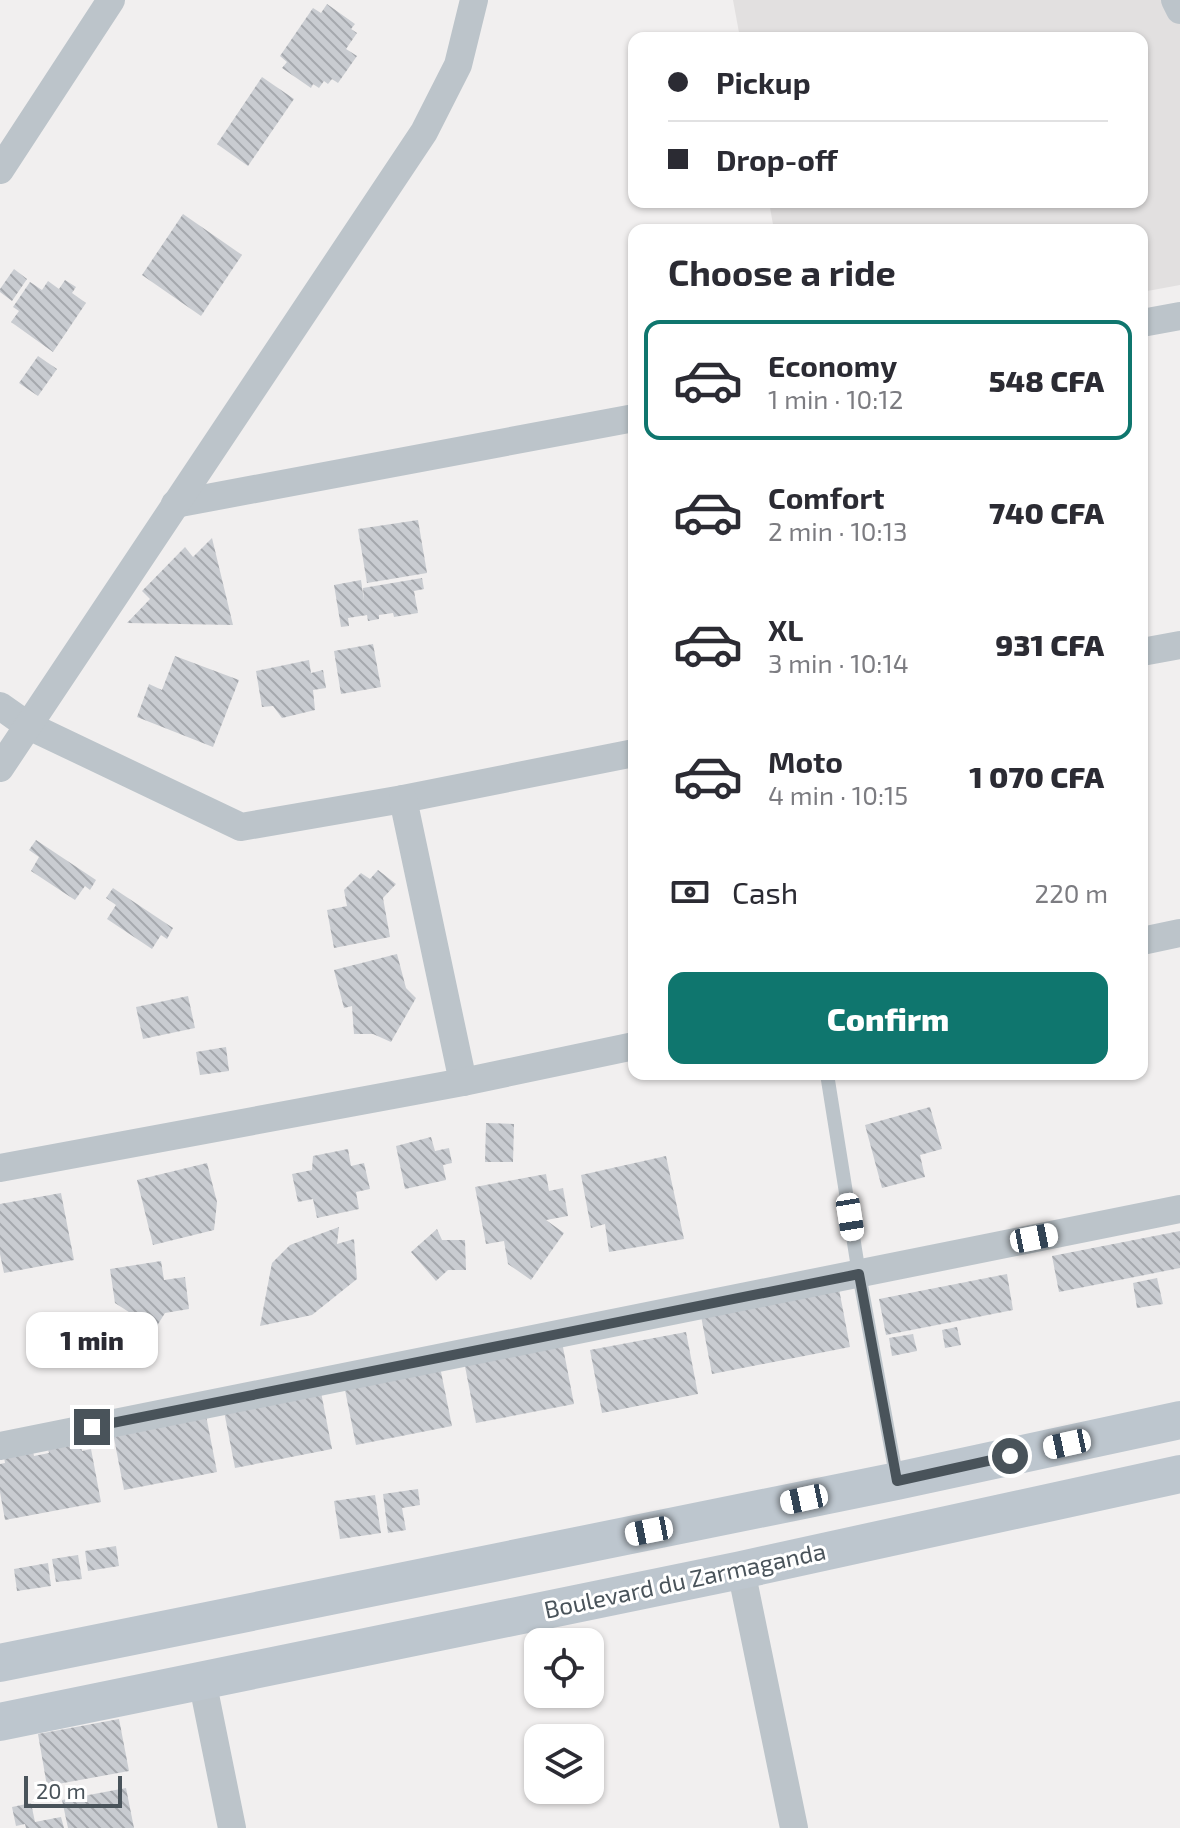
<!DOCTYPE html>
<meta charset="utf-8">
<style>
:root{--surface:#fff;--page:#f2f2f3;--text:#2b2b33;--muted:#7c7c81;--line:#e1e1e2;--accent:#0f766e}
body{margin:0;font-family:"Exo 2",sans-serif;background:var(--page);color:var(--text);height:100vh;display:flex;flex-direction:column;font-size:30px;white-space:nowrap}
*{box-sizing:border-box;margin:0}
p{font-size:26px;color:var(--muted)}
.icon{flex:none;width:44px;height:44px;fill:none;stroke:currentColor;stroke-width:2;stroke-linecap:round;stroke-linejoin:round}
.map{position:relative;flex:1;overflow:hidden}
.drawer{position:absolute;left:628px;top:224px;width:520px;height:856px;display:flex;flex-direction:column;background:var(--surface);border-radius:16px;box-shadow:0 2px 6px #0004}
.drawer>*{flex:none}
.banner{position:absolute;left:628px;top:32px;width:520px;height:176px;border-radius:16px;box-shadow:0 2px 6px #0004;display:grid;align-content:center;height:176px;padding:0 40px;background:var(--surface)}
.tools{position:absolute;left:524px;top:1628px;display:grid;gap:16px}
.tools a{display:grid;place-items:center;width:80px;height:80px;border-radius:16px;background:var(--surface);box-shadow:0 2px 6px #0004;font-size:40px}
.scale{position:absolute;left:24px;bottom:20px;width:98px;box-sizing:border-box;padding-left:8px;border:4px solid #49535a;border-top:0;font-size:22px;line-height:28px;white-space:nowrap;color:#49535a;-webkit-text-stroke:6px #fff;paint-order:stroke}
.end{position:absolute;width:36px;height:36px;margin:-18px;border:10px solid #49535a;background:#fff;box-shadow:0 0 0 4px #fff}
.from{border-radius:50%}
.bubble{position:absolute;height:56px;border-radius:16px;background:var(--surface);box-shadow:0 2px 6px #0004;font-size:26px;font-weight:800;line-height:56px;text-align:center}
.car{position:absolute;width:24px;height:48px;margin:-24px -12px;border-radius:10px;box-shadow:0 0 6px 2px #0007;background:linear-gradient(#fff 24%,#345 0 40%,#fff 0 76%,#345 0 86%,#fff 0)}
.banner b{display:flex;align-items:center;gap:28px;height:76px;font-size:30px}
.banner b+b{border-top:2px solid var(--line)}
.banner i{width:20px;height:20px;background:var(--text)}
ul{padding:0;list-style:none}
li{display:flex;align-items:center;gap:24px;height:120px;margin:0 16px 12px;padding:0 24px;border:4px solid transparent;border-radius:16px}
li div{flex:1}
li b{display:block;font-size:30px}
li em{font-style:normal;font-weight:800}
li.active{border-color:var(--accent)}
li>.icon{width:72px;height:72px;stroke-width:1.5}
h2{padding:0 40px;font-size:36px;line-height:96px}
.pay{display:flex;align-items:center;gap:20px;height:88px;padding:0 40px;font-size:30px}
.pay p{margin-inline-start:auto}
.primary-button{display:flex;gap:16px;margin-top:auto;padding:16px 40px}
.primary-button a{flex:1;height:92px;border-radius:16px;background:var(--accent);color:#fff;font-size:32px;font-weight:800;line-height:92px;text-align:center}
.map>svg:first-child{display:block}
.education{fill:#e2e0e0}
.building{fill:url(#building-back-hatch)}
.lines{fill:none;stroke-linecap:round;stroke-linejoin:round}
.service{stroke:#bcc4ca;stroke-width:14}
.minor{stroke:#bcc4ca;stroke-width:28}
.secondary{stroke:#bdc6ce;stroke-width:38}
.route{stroke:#49535a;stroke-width:10}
.labels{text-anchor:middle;stroke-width:6;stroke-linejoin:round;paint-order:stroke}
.street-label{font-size:24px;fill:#49535a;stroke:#fff}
</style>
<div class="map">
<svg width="1180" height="1828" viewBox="0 0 1180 1828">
<defs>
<pattern id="building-back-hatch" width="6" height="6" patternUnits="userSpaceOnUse" patternTransform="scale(2)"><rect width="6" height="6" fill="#c9ccd1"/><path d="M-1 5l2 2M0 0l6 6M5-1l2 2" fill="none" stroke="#a5a8ad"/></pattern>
</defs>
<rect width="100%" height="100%" fill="#f1efef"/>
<!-- education -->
<polygon class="education" points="733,0 1180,0 1180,285 1142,292 1142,230 774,230 769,202 1142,202 1142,38 740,38"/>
<!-- building -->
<g class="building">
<polygon points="327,4 355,24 351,29 357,33 346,49 357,56 338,83 332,79 328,84 324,81 319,88 313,84 311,88 282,68 287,62 280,56 313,8 321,13"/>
<polygon points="262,77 294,99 248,166 217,144"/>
<polygon points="183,214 242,255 201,316 142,275"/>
<polygon points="14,269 27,279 12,301 0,292 0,289"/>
<polygon points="65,280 76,287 72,293 86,303 53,352 11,322 19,311 13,307 30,282 42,290 48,281 59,289"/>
<polygon points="38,356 57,369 38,396 19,383"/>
<polygon points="418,520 427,573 367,583 358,529"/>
<polygon points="212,538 233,625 127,623 150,599 142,591 185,547 193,557"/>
<polygon points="422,578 424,589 414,591 418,613 394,617 393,613 379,615 379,619 368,621 367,615 348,618 349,626 341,627 334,585 361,580 364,601 363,588"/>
<polygon points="373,644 381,687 341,694 334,651"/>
<polygon points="175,656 239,680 213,747 137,717 149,684 162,690"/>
<polygon points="309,660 311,673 323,670 326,688 313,690 315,710 282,718 273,706 262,707 256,671"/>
<polygon points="36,840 96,880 90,890 85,886 75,900 31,871 39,857 29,850"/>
<polygon points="378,870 396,884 383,898 390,937 334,948 327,910 347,906 344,890 361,873 370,879"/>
<polygon points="113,888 173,928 167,939 161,935 152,949 107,919 116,905 106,898"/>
<polygon points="397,954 406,988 416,998 391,1042 373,1034 354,1034 352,1006 344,1008 334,970"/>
<polygon points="188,996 195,1028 143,1039 136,1007"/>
<polygon points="226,1047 229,1071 200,1075 196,1052"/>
<polygon points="930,1107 942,1149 920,1155 925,1177 882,1188 865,1125"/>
<polygon points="486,1123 514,1124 513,1162 485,1162"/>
<polygon points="431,1137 435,1151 449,1148 452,1163 443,1165 446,1180 405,1189 396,1146"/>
<polygon points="348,1149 351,1166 364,1163 370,1189 356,1192 359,1209 317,1218 313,1199 298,1202 292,1174 312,1170 313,1156"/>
<polygon points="666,1156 684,1239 609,1252 605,1224 591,1228 581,1175"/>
<polygon points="207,1163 217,1202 214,1230 153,1245 137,1180"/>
<polygon points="546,1174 549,1191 563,1188 568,1216 546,1220 564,1233 531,1280 508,1264 504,1241 486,1244 475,1187"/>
<polygon points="61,1193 74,1260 4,1273 0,1254 0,1204"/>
<polygon points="339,1227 337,1244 354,1239 357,1279 312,1315 260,1326 272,1263 290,1245"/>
<polygon points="437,1229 442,1240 465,1240 466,1270 448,1270 436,1281 411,1252"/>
<polygon points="1180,1231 1180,1268 1059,1292 1052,1256"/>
<polygon points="161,1261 164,1280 185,1277 189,1309 165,1313 155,1329 115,1303 110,1269"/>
<polygon points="1007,1274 1013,1310 886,1335 879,1299"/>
<polygon points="1157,1278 1163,1304 1137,1308 1133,1283"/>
<polygon points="839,1289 850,1347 712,1374 701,1316"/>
<polygon points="957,1327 961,1345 945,1348 942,1330"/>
<polygon points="686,1332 698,1394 602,1413 590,1350"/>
<polygon points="913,1334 917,1351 892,1356 889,1338"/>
<polygon points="561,1337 574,1404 476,1423 463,1356"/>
<polygon points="440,1367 452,1426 356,1445 344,1385"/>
<polygon points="320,1387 332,1449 235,1468 223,1406"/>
<polygon points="205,1410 217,1472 124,1490 112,1428"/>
<polygon points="80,1442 82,1451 91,1449 101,1502 5,1520 0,1492 0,1464 5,1463 4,1457 33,1451 34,1456 49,1453 48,1448"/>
<polygon points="418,1489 420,1505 402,1508 406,1530 388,1533 383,1494"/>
<polygon points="375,1495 381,1533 340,1539 334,1501"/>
<polygon points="116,1546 119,1566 88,1571 85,1551"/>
<polygon points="78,1555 82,1579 56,1582 52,1559"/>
<polygon points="48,1563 51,1586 17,1591 14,1569"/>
<polygon points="119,1719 129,1771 47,1786 38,1734"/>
<polygon points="126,1788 134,1828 68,1828 62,1800"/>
<polygon points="31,1803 35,1822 61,1817 64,1828 26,1828 25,1824 16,1826 12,1807"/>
</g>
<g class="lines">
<!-- service -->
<polyline class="service" points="827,1074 859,1274 897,1480"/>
<!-- minor -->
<g class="minor">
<polyline points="1175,0 1180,10"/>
<polyline points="0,170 111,0"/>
<polyline points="1142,323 1180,316"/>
<polyline points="175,504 634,418"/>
<polyline points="1142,652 1180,645"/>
<polyline points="0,706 27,725 241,827 403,799 634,753"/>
<polyline points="0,768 424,132 458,65 474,0"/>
<polyline points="403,799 463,1082"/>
<polyline points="1142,941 1180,933"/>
<polyline points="0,1168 463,1082 634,1046"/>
<polyline points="0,1446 1180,1209"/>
<polyline points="741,1570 794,1828"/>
<polyline points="202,1680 232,1828"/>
</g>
<!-- secondary -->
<g class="secondary">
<polyline points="0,1663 897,1481 1180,1420"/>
<polyline points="0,1722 741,1570 1180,1474"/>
</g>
</g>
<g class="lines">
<!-- route -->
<polyline class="route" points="92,1427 859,1274 897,1481 1010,1456"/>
</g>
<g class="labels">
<!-- street labels -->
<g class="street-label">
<text transform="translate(685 1581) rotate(-12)" y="8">Boulevard du Zarmaganda</text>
</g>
</g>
</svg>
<div class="tools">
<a><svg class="icon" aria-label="locate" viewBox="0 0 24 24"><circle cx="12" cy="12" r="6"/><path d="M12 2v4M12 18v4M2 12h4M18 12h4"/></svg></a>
<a><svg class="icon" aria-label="layers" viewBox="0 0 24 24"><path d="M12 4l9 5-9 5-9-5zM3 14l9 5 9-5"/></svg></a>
</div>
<div class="scale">20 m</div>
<i class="end from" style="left:1010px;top:1456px"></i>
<i class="end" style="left:92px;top:1427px"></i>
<div class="bubble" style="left:26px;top:1312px;width:132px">1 min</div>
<i class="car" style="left:850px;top:1217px;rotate:171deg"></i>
<i class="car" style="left:1034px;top:1238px;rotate:79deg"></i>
<i class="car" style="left:1067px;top:1444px;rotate:258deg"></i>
<i class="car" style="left:804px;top:1499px;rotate:258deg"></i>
<i class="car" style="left:649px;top:1531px;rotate:259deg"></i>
<div class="banner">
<b><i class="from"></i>Pickup</b>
<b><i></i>Drop-off</b>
</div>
<section class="drawer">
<h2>Choose a ride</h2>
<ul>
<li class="active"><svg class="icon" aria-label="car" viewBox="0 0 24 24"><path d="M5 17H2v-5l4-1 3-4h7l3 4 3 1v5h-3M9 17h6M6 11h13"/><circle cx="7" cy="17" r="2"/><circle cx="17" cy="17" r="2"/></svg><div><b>Economy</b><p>1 min · 10:12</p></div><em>548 CFA</em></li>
<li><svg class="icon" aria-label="car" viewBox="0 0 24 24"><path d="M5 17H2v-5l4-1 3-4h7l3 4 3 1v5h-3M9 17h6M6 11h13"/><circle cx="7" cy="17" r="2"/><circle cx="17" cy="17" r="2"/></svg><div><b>Comfort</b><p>2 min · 10:13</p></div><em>740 CFA</em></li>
<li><svg class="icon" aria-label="car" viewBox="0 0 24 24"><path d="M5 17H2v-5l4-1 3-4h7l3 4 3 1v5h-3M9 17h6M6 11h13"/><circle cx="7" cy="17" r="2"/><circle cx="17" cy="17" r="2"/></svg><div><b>XL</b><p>3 min · 10:14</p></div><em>931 CFA</em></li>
<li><svg class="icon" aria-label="car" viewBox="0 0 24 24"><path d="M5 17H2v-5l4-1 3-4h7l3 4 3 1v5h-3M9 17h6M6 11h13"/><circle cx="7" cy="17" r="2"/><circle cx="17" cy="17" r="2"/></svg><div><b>Moto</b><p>4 min · 10:15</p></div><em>1 070 CFA</em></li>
</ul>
<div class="pay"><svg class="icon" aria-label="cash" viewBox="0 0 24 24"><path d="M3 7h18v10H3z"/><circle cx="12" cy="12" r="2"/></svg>Cash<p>220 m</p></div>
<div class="primary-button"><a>Confirm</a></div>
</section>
</div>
